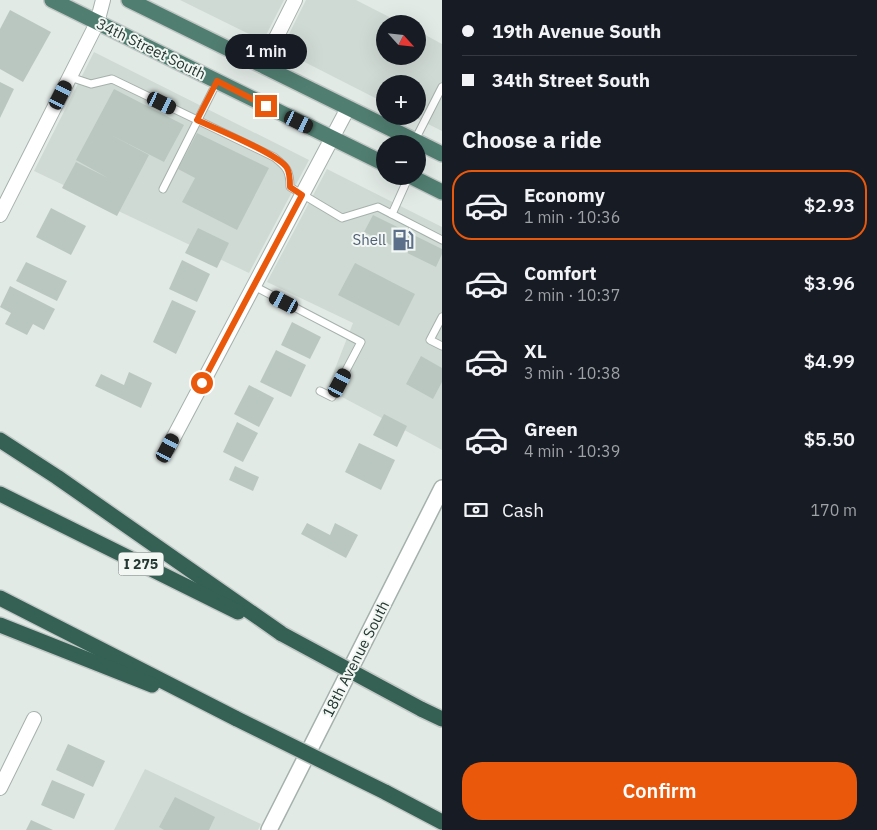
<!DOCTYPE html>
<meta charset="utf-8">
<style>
:root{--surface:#171b24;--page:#20242c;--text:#f1f3f6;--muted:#9ea1a6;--line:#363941;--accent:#ea580c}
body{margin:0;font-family:"IBM Plex Sans",sans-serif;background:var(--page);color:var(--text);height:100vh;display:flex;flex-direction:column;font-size:19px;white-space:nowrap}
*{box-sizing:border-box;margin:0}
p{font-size:16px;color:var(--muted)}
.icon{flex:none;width:28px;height:28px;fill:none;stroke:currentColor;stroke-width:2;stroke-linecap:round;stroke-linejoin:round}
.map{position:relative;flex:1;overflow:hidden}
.panel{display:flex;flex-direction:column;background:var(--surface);width:435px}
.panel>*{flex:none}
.top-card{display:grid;align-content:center;height:110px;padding:0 20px;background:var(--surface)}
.needle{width:32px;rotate:117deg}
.tools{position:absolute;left:376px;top:15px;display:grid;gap:10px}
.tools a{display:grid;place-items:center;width:50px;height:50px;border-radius:50%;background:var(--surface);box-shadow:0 5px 20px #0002;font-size:25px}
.end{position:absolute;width:22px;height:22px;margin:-11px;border:6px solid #ea580c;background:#fff;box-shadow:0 0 0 2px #fff}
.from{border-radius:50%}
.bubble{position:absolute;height:35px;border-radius:18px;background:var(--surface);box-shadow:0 5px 20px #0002;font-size:16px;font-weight:600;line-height:35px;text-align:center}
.car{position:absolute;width:15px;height:30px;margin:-15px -8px;border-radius:6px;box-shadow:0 0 4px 1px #0007;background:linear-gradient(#222 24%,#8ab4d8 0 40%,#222 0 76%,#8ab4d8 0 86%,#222 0)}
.top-card b{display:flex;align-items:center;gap:18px;height:48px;font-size:19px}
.top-card b+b{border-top:1px solid var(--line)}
.top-card i{width:12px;height:12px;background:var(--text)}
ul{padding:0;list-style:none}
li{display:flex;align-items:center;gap:15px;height:70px;margin:0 10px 8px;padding:0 10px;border:2px solid transparent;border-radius:20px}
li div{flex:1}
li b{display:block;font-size:19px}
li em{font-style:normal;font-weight:600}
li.active{border-color:var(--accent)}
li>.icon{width:45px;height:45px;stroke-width:1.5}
h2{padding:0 20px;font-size:22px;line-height:60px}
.pay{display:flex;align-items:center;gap:12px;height:55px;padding:0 20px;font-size:19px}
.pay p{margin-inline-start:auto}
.primary-button{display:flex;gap:10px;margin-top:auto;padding:10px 20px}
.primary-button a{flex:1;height:58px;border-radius:20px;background:var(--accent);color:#fff;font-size:20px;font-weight:600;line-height:58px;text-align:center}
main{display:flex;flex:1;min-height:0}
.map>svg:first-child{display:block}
.built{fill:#d0dad4}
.building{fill:#bac7c1}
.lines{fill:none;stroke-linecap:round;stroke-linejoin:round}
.service-casing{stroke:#a5b1ac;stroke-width:9}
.minor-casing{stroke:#a5b1ac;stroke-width:16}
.tertiary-casing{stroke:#a5b1ac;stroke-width:18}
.trunk-casing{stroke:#c2c7c6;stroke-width:18}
.motorway-casing{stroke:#c2c7c6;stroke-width:18}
.service{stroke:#fff;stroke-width:7}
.minor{stroke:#fff;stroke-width:14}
.tertiary{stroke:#fff;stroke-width:15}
.trunk{stroke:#507e70;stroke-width:15}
.motorway{stroke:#346154;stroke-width:15}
.motorway-bridge-casing{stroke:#c2c7c6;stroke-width:18;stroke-linecap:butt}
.motorway-bridge{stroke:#346154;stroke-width:15}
.route{stroke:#ea580c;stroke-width:6}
.labels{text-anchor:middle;stroke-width:4;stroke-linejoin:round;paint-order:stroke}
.shield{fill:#f2f7f4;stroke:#62716c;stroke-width:1}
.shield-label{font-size:14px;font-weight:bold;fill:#243832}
.street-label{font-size:15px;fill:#243832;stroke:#f2f7f4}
.service-label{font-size:15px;fill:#4e5e75;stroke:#f2f7f4;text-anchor:end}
</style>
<main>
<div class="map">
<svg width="442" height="830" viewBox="0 0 442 830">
<rect width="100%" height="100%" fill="#e2eae6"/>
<!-- built -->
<g class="built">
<polygon points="180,0 284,0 263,41"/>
<polygon points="306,0 356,0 403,24 385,24 385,56 418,56 418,31 442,44 442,131 412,116 418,116 418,84 385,84 385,103 281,50"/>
<polygon points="94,52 309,160 249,273 34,171"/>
<polygon points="327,169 442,227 442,450 327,389 353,323 267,282"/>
<polygon points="145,769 261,824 258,830 114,830"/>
</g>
<!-- building -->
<g class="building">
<polygon points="10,10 51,32 23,82 0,69 0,29"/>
<polygon points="0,82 14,89 0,118"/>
<polygon points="114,89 184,125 164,162 111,135 149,155 117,216 62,188 76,162 108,178 76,160"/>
<polygon points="197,133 269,168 237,230 182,202 195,178 178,169"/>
<polygon points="51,208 86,226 71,255 36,237"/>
<polygon points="373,215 442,249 442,254 436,267 364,232"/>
<polygon points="198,228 229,243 217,268 185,253"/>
<polygon points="182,260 210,274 197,302 169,289"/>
<polygon points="26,262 67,281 57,301 16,281"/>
<polygon points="355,263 415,294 399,326 338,295"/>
<polygon points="10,286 55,309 44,330 33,324 27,335 5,324 11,313 0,307"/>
<polygon points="172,300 196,311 176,354 153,342"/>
<polygon points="292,322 321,337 310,359 281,345"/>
<polygon points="276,350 306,365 291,397 260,382"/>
<polygon points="421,356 442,368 442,382 433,399 406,384"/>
<polygon points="129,372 152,383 141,408 95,386 101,374 124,385"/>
<polygon points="249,385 274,398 259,427 234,414"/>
<polygon points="384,414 407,426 397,447 373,435"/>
<polygon points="237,422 258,433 243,462 223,452"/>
<polygon points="359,443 395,460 381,490 345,472"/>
<polygon points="235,466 259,477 253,491 229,480"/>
<polygon points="307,523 330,535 335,523 358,535 346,558 301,534"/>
<polygon points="68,744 105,761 93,787 56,770"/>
<polygon points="52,780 85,794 74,819 41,805"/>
<polygon points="175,797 215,817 209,830 164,830 159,827"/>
<polygon points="31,820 53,830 26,830"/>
</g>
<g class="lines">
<!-- service casing -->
<g class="service-casing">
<g id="service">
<path d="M 70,77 L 91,84 L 112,79 L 274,157 C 287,167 290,171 290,187 L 342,218 L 378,207 L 442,240"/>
<polyline points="415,140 442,87"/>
<polyline points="163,189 217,82"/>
<polyline points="392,214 409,176"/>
<polyline points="254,286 361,342 332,397 320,391"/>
<polyline points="442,317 430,340 442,346"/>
</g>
</g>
<!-- minor casing -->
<g class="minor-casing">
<g id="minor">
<polyline points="262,66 295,0"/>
<polyline points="0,215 97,23 103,0"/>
<polyline points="168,448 348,108"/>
<polyline points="0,788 34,719"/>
</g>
</g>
<!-- tertiary casing -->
<g class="tertiary-casing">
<polyline id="tertiary" points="269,830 442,488"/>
</g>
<!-- trunk casing -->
<g class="trunk-casing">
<g id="trunk">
<polyline points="52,0 385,164"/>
<polyline points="129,0 442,154"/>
<polyline points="410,176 442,192"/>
</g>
</g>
<!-- motorway casing -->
<g class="motorway-casing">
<g id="motorway">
<polyline points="0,440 57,477 282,634"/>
<polyline points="0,494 238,612"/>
<polyline points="0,598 237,719"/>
<polyline points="0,625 152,685"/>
<polyline points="421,709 442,719"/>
<polyline points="385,792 442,822"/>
</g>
</g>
<!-- service -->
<use href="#service" class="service"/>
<!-- minor -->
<use href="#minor" class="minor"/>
<!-- tertiary -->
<use href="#tertiary" class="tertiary"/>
<!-- trunk -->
<use href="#trunk" class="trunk"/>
<!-- motorway -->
<use href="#motorway" class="motorway"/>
<!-- motorway-bridge casing -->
<g class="motorway-bridge-casing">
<g id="motorway-bridge">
<polyline points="282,634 421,709"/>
<polyline points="237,719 385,792"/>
</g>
</g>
<!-- motorway-bridge -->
<use href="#motorway-bridge" class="motorway-bridge"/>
</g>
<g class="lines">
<!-- route -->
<path class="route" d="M 202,383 L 302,195 L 290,187 C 290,180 290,173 287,168 C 279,154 214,128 197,120 L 217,81 L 266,106"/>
</g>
<!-- icons -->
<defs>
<g id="fuel-bare" transform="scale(1.725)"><path d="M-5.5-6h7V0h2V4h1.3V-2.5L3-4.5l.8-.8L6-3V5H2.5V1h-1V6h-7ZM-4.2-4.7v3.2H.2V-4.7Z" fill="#5c6f8a" stroke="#f2f7f4" stroke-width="2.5" paint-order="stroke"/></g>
</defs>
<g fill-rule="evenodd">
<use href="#fuel-bare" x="403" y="240"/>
</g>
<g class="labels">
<!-- shield labels -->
<rect class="shield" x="118.5" y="552.5" width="45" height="23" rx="4"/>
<g class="shield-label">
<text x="141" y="569">I 275</text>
</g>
<!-- street labels -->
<g class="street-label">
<text transform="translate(151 49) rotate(26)" y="5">34th Street South</text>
<text transform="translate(356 659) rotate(-63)" y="5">18th Avenue South</text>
</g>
<!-- service labels -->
<g class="service-label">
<text x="386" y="245">Shell</text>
</g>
</g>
</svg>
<div class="tools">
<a><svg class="needle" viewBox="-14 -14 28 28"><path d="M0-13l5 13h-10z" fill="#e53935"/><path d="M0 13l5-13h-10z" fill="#9ea1a6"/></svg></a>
<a>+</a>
<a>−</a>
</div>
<i class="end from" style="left:202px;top:383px"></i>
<i class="end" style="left:266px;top:106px"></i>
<div class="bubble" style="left:225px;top:34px;width:82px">1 min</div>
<i class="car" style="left:61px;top:95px;rotate:27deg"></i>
<i class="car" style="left:162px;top:103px;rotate:116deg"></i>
<i class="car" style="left:299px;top:122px;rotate:116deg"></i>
<i class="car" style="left:284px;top:302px;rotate:297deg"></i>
<i class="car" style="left:340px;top:383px;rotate:28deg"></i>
<i class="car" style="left:168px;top:448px;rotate:28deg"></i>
</div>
<section class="panel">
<div class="top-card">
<b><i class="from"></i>19th Avenue South</b>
<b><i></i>34th Street South</b>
</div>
<h2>Choose a ride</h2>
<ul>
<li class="active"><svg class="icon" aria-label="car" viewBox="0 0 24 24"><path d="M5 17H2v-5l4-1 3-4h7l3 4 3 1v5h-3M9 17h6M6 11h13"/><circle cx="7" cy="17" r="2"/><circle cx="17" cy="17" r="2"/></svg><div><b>Economy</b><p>1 min · 10:36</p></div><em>$2.93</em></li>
<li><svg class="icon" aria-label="car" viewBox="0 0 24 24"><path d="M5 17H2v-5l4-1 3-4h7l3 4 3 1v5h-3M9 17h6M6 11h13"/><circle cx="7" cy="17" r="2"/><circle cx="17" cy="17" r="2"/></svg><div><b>Comfort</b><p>2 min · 10:37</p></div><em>$3.96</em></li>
<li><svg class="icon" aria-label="car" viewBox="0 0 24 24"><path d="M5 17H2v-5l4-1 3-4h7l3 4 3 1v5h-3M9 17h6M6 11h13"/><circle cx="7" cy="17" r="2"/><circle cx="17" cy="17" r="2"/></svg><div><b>XL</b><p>3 min · 10:38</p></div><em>$4.99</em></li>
<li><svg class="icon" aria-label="car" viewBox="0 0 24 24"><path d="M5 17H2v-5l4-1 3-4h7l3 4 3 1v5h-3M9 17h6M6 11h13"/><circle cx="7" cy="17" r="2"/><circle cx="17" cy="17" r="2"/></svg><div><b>Green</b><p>4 min · 10:39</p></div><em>$5.50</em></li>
</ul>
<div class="pay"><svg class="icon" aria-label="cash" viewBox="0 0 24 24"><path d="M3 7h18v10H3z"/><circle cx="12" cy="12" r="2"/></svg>Cash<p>170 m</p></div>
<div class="primary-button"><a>Confirm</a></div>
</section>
</main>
